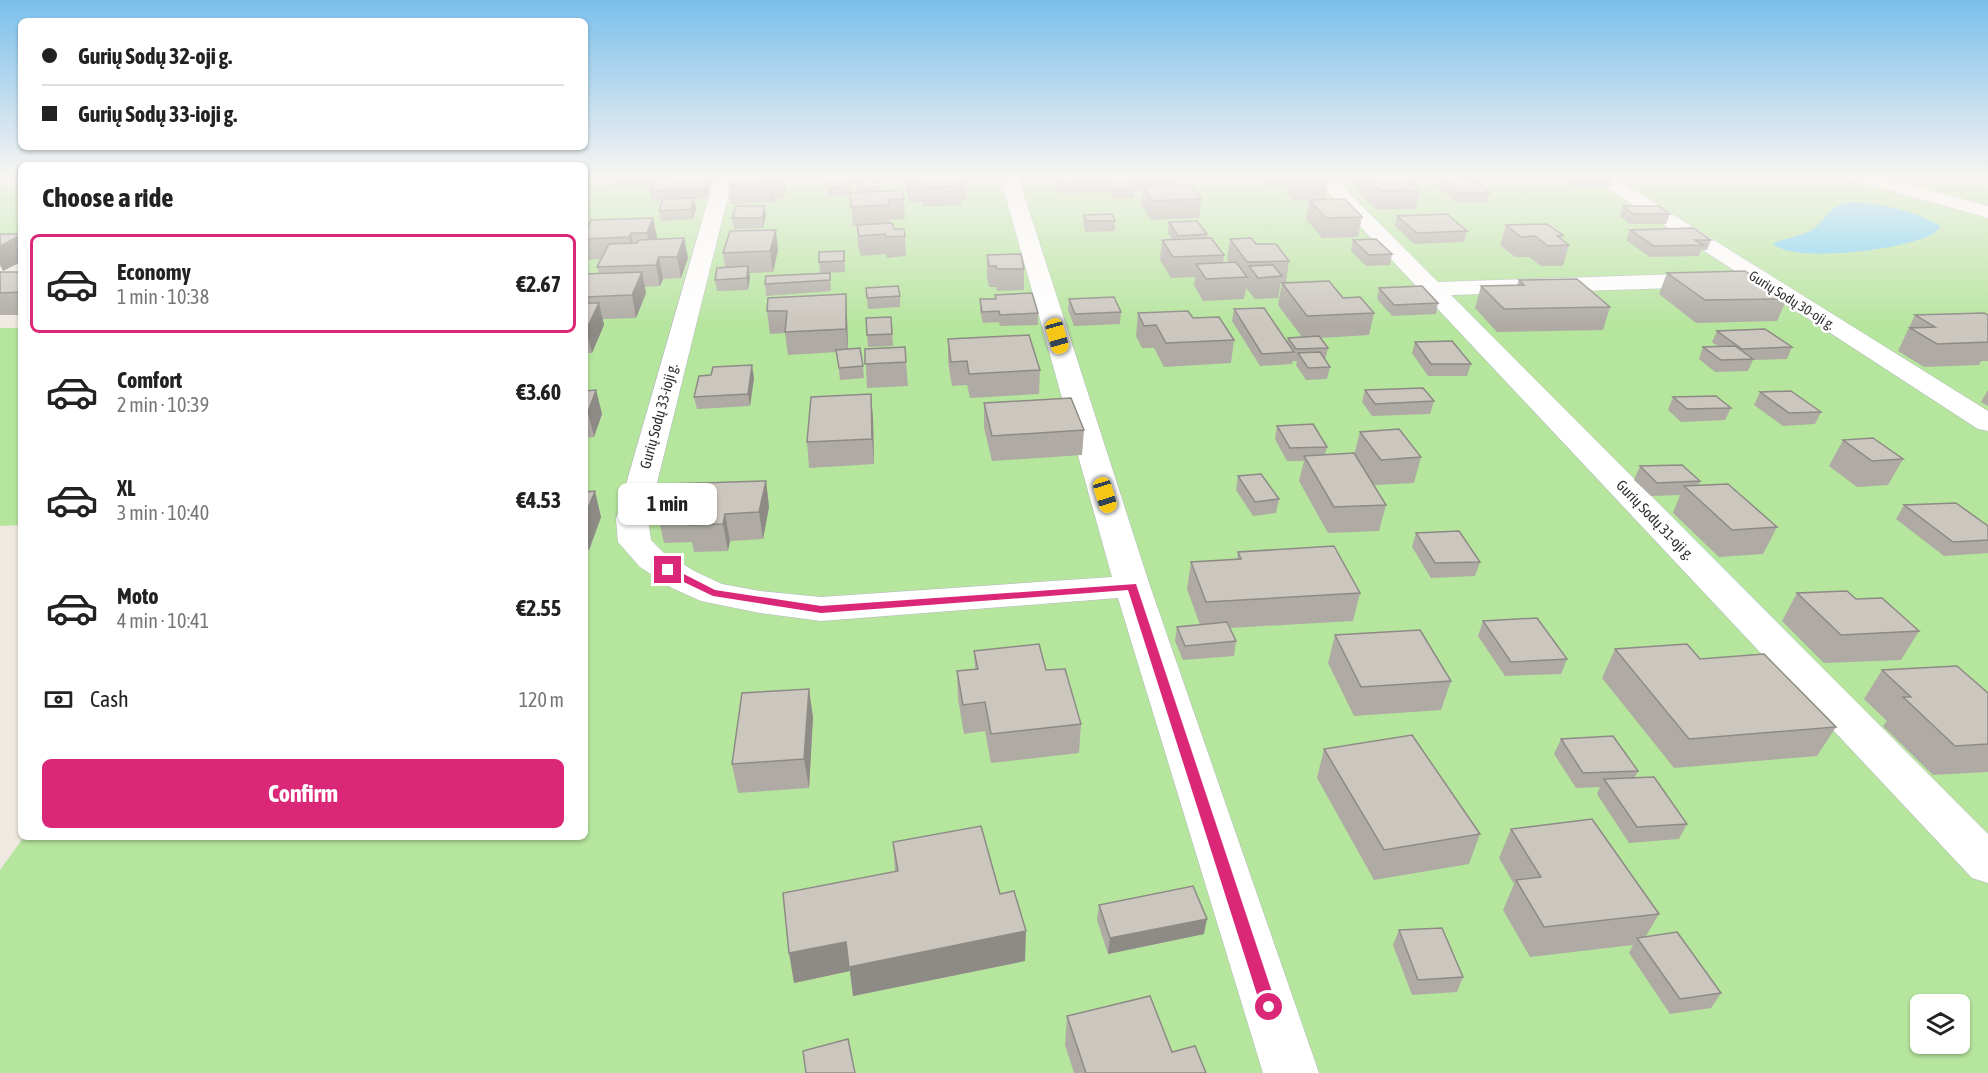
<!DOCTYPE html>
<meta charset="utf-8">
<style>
:root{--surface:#fff;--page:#f2f2f2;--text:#222;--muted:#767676;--line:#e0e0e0;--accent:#db2777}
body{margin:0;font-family:"Asap Condensed",sans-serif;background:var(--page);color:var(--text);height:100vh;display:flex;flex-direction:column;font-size:22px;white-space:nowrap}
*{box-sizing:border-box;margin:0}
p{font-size:20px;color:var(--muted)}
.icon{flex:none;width:33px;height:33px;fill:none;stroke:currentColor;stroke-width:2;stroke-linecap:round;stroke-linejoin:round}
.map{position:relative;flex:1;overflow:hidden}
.side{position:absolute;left:18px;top:162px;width:570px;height:678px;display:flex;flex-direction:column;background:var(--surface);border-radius:9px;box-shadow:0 2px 4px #0004}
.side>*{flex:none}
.banner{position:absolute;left:18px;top:18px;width:570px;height:132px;border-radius:9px;box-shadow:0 2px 4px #0004;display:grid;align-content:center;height:132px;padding:0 24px;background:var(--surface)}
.buttons{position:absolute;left:1910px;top:994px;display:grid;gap:12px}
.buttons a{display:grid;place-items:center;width:60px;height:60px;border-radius:9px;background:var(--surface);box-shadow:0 2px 4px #0004;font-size:30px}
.end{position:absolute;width:27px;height:27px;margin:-14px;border:8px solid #db2777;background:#fff;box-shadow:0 0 0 3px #fff}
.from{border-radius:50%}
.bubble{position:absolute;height:42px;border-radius:9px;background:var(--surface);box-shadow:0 2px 4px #0004;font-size:20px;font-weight:700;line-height:42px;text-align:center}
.car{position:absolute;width:18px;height:36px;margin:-18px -9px;border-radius:8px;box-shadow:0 0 4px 2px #0007;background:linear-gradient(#f5c518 24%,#345 0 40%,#f5c518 0 76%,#345 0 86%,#f5c518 0)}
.banner b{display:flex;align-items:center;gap:21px;height:57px;font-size:22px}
.banner b+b{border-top:2px solid var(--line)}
.banner i{width:15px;height:15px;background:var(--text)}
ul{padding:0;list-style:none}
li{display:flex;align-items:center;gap:18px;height:99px;margin:0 12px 9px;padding:0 12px;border:3px solid transparent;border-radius:9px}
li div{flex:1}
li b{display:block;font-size:22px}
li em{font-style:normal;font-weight:700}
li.selected{border-color:var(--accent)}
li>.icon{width:54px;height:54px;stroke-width:1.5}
h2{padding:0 24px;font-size:27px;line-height:72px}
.pay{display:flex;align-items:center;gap:15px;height:66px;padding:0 24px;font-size:22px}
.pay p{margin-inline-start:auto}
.cta{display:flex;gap:12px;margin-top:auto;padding:12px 24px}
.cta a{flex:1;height:69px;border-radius:9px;background:var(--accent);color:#fff;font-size:24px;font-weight:700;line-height:69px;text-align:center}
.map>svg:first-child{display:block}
.green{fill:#b6e59e;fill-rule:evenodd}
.water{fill:#75cff0}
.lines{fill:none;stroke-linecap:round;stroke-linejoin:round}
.minor-casing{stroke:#b4b7c1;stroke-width:1}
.minor{fill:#fff;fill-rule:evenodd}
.wall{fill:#afaba4}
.shaded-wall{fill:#8e8b86}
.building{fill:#cbc7bf;stroke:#8e8b86;stroke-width:1.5}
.route{fill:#db2777}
.labels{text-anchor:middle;stroke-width:5;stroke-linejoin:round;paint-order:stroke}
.far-street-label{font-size:14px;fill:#2e2e2e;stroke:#fff}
.street-label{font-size:15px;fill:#2e2e2e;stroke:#fff}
</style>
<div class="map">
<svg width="1988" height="1073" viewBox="0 0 1988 1073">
<rect width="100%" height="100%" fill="#efe9e1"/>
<!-- green -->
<g class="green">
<rect x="0" y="176" width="21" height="70"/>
<path d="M 585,176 L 1988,176 L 1988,1073 L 0,1073 L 0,870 L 24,837 L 585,837 ZM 1920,1005 L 1959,1005 L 1959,1044 L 1920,1044 Z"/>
<polygon points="0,328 21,328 21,525 0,526"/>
</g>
<!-- water -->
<path class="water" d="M 1851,202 C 1884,204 1912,210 1941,226 C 1938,229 1935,233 1931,235 C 1904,249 1796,264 1773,244 C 1785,238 1799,237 1810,231 C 1830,219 1823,207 1851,202 Z"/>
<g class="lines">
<!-- minor casing -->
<g class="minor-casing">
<g id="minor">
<polygon points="715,176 733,176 648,519 651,540 664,553 696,572 722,584 760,591 821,597 1112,577 1000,176 1018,176 1150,586 1319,1073 1263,1073 1118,598 821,621 760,613 701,601 672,588 640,567 618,542 616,519"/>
<polygon points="1313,176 1332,176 1438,282 1708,273 1716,275 1719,280 1716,285 1708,287 1451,295 1988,834 1988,883 1972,878"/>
<polygon points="1589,176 1611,176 1988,411 1988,431 1978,429"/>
<polygon points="1849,176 1878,176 1988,206 1988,218 1852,180"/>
</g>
</g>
<!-- minor -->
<use href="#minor" class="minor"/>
</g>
<!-- wall -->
<g class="wall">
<polygon points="613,176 678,176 678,177 708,176 709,185 707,198 694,199 696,208 693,219 661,221 659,211 663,201 652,201 650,191 652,184 615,186"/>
<polygon points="783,176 785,190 784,198 774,199 773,202 731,204 728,185"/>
<polygon points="827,176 850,176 851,193 857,193 856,179 880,187 880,192 904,199 905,219 890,220 890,223 894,229 905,236 906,256 887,258 886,254 861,256 858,246 857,226 853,226 850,196 828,197"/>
<polygon points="903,176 964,176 966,181 966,200 961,200 961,205 923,207 922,202 909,202 906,188 905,179 904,179"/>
<polygon points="1056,176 1176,176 1175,185 1202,199 1199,218 1151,220 1141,205 1143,191 1135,191 1134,198 1113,198 1109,192 1059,194 1056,186"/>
<polygon points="1259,176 1323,176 1328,181 1325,199 1362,217 1358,237 1322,238 1306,219 1309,200 1294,201 1287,192 1288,185 1265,185"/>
<polygon points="1345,176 1405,176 1405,177 1420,190 1416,209 1377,210 1358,192 1359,186 1356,187"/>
<polygon points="1567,176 1610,176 1613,177 1609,187 1580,188 1566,180"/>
<polygon points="1442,178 1490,192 1487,202 1456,202 1439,188"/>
<polygon points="1623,206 1670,214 1666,224 1629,224 1620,216"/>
<polygon points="1084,215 1115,221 1115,231 1086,232 1083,225"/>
<polygon points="766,216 763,228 734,229 732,218"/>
<polygon points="1397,216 1467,231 1464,242 1414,244 1395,226"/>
<polygon points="653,218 657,239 684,238 688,258 681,278 663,279 660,286 645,287 646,293 636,318 603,319 604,325 592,353 585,353 585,274 599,273 597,267 601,259 586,260 585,255 585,232"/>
<polygon points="1169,222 1207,234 1206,238 1224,255 1223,262 1229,262 1227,259 1230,239 1256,244 1289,261 1286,282 1281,282 1278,298 1255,299 1246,288 1247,284 1244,299 1203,301 1194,285 1195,277 1171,278 1160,260 1162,240 1172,239 1168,233"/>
<polygon points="1506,225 1563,235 1562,239 1569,245 1563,266 1541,266 1529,257 1515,257 1500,245"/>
<polygon points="1630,230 1711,240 1707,250 1701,250 1699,256 1650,257 1626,240"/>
<polygon points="1353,240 1392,254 1390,265 1366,266 1351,251"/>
<polygon points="778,250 773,272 749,273 748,290 717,291 715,280 725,267 723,253"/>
<polygon points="844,251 845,272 820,273 819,262"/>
<polygon points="987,255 1024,269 1024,290 997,291 996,287 989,287 987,276"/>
<rect x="0" y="272" width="21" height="43"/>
<polygon points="830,273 831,291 766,296 765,284"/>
<polygon points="1667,273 1787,299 1777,321 1696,323 1659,294"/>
<polygon points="1519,280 1610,307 1603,330 1497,332 1475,308 1481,286 1517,285"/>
<polygon points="1282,283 1343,298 1374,313 1369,335 1320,338 1328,348 1325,360 1330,367 1327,379 1306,380 1296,365 1297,361 1293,361 1293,360 1292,364 1260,366 1232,321 1234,309 1287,342 1288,338 1302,337 1278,305"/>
<polygon points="866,288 900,296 900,307 868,309"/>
<polygon points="1379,288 1438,303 1436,314 1392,316 1377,299"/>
<polygon points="995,295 1038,313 1038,325 1000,326 999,322 983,323 980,311 980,299 995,299"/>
<polygon points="768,298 847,316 848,349 863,366 864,378 840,380 837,352 788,355 785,333 770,334 767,311"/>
<polygon points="1069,299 1121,312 1120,324 1074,326 1068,310"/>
<polygon points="1138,313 1193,318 1234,340 1231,363 1164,367 1154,348 1142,348 1136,336"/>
<polygon points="1915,315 1988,315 1988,361 1981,361 1979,365 1924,367 1898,351"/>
<polygon points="891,317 893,346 868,347 866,318"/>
<polygon points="1717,331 1792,347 1787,359 1753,360 1748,371 1715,372 1699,359 1703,347 1717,346 1712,342"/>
<polygon points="948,339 1040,370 1039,394 970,398 967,385 952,386 948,362"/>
<polygon points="1415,342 1471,364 1467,376 1428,376 1412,353"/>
<polygon points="865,349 906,362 908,386 867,388"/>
<polygon points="754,378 750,406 697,409 694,397"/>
<polygon points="596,390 602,414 594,437 585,438 585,391"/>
<polygon points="1365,390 1434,401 1430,414 1372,416 1362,402"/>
<polygon points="1988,390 1988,406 1981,402"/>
<polygon points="1760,392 1821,412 1815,424 1783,426 1754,405"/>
<polygon points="1673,397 1731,408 1725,420 1681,422 1668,410"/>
<polygon points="984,403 1084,430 1082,455 992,461 984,428"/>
<polygon points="873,418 874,464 809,468 807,442"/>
<polygon points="1277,426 1327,447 1325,455 1354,455 1360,432 1421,457 1414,483 1375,485 1369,478 1386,505 1379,531 1328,533 1299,481 1304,461 1287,461 1275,439"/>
<polygon points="1843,440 1903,459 1888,485 1857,487 1829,466"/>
<polygon points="1640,466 1700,481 1698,486 1777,527 1763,554 1719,557 1673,513 1680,495 1651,496 1634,480"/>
<polygon points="1238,476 1279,499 1276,513 1253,516 1236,490"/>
<polygon points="766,481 769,507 763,539 730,541 728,551 694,552 692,542 664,543 658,516"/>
<polygon points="585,492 601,517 589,550 585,550"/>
<polygon points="1904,505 1988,526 1988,553 1944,556 1896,519"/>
<polygon points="1416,533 1480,562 1475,576 1431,578 1412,547"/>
<polygon points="1238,552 1360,593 1353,621 1230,628 1236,641 1234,656 1183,660 1175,641 1177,627 1200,625 1187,589 1191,562 1237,559"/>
<polygon points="1797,593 1856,599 1919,631 1901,660 1824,663 1782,621"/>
<polygon points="1483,621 1567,659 1561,674 1505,676 1478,636"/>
<polygon points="1335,635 1451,681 1441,710 1354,716 1328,663"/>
<polygon points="1615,649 1700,659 1836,727 1817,756 1674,768 1602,678"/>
<polygon points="974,651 1046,670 1081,724 1079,753 991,763 985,731 964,734 958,699 957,671 975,669"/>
<polygon points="1882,670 1988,693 1988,772 1933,775 1883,726 1887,721 1864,699"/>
<polygon points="813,717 809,788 738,793 732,764"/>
<polygon points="1561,739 1638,771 1635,777 1687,824 1679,839 1629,843 1597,794 1600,787 1576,788 1554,754"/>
<polygon points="1324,749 1480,834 1469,864 1374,880 1317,778"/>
<polygon points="1511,829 1659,914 1646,936 1721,993 1711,1008 1670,1014 1629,953 1633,945 1530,957 1503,910 1514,884 1499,858"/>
<polygon points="893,842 1000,894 1025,961 853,996 850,971 794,983 895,872"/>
<polygon points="1099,905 1204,934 1108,954 1097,920"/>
<polygon points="1399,930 1463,977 1457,992 1412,995 1393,945"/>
<polygon points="1067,1016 1172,1052 1206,1073 1074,1073 1065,1045"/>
</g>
<!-- shaded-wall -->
<g class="shaded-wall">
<polygon points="585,176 587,176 588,179 586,184"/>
<polygon points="708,176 709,185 707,198 705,189"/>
<polygon points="782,176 783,176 785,190 784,198"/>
<polygon points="771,180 774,199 773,202 771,183"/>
<polygon points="694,198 696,208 693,219 691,209"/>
<polygon points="765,206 766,216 763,228 762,218"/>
<polygon points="653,218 657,238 651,253 647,233"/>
<polygon points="776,230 778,250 773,272 770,251"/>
<polygon points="631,233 635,254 633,258 629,237"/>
<polygon points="21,235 21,262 3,271 0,265 0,246"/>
<polygon points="684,238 688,258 681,278 677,257"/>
<polygon points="659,257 663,279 660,286 656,265"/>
<polygon points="748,266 750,277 748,290 747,278"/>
<polygon points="642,272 646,293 636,318 632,295"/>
<polygon points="846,294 847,316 848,352 846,329"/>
<polygon points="599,303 604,325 592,353 586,330"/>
<polygon points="752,365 754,378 750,406 748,394"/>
<polygon points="596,390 602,414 594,437 588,412"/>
<polygon points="871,394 873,418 874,464 872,439"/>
<polygon points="766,481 769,507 763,539 759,512"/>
<polygon points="595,491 601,517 589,550 585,534 585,516"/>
<polygon points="725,514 730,541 728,551 723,524"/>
<polygon points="809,689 813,717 809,788 804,759"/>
<polygon points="1207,919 1204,934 1108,954 1110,938"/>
<polygon points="1026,931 1025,961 853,996 850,971 794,983 789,953 846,942"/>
</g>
<!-- building -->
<g class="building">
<polygon points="708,176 705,189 650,191 654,178"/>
<polygon points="731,176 782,176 782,179 771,180 771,183 728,185"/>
<polygon points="827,176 850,176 851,187 827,188"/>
<polygon points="906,176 964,176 966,181 959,182 961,186 922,188 921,183 908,183"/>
<polygon points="1056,176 1144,176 1147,181 1131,181 1135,188 1113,189 1110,182 1060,184"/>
<polygon points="1292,176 1323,176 1328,181 1298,182"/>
<polygon points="1364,176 1404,176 1420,190 1381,191"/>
<polygon points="1579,176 1610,176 1613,177 1583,179"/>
<polygon points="878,178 880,187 857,188 856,179"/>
<polygon points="1442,178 1475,180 1490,192 1459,193"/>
<polygon points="1191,185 1202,199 1152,201 1143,186"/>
<polygon points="902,190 904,199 888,200 889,205 851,207 850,193"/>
<polygon points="694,198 691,209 659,211 663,199"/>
<polygon points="1345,199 1362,217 1326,218 1309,200"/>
<polygon points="736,206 765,206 762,218 732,218"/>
<polygon points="1623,206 1659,206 1670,214 1633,214"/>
<polygon points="1112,214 1115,221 1086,221 1084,215"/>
<polygon points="1447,214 1467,231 1417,233 1397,216"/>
<polygon points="653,218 647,233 631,233 629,237 585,239 585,232 591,220"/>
<polygon points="1197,221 1207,234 1178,236 1169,222"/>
<polygon points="892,223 894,229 904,229 905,236 886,237 885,234 859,236 857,225"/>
<polygon points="1547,224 1563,235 1557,236 1569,245 1548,246 1535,236 1521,237 1506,225"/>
<polygon points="1693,228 1711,240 1695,240 1703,245 1654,246 1630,230"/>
<polygon points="776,230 770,251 723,253 730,231"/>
<polygon points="0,234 21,234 21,235 0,246"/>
<polygon points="684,238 677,257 659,257 656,265 597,267 609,244 637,243 639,240"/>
<polygon points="1211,238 1224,255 1173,257 1162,240"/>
<polygon points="1251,238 1256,244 1276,244 1289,261 1247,262 1230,239"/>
<polygon points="1376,239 1392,254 1369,255 1353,240"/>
<polygon points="844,251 844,261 819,262 819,252"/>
<polygon points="1021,254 1024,269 997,269 996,266 989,266 987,255"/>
<polygon points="1236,262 1247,277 1206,279 1196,264"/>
<polygon points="1273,265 1282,276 1258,278 1249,266"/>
<polygon points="748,266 747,278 715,280 717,268"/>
<polygon points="1745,271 1787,299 1705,300 1667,273"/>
<polygon points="0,272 21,272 21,292 0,293"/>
<polygon points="642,272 632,295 585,297 585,274"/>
<polygon points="830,273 830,280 765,284 766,276"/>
<polygon points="1577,279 1610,307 1504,309 1481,286 1524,285 1519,280"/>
<polygon points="1329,281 1343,298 1360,297 1374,313 1307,316 1282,283"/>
<polygon points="898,286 900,296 867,298 866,288"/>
<polygon points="1422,286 1438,303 1394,305 1379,288"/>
<polygon points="1032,293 1038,313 1000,315 999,311 982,312 980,299 996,299 995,295"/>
<polygon points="846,294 846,329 785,332 787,311 767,311 768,298"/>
<polygon points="1114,297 1121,312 1075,314 1069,299"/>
<polygon points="585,303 599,303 586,330 585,330"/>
<polygon points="1264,308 1294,352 1262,354 1234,309"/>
<polygon points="1188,311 1193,318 1219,317 1234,340 1166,343 1156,325 1144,326 1138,313"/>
<polygon points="1984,313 1988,315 1988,339 1987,339 1988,339 1988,342 1937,344 1910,328 1935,327 1915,315"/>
<polygon points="891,317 892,334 867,335 866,318"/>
<polygon points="1765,329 1792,347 1742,349 1717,331"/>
<polygon points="1029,335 1040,370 969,374 967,361 951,362 948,339"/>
<polygon points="1319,336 1328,348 1296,349 1288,338"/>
<polygon points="1452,341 1471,364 1431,364 1415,342"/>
<polygon points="1735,346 1753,359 1721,360 1703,347"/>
<polygon points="905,347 906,362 865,364 865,349"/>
<polygon points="860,348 863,366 839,368 836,350"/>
<polygon points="1320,352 1330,367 1308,368 1298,353"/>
<polygon points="752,365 748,394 694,397 699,376 711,375 713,367"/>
<polygon points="1423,388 1434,401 1375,404 1365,390"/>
<polygon points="596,390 588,412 585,413 585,391"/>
<polygon points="1791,391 1821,412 1789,413 1760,392"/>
<polygon points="871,394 872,439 807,442 811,397"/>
<polygon points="1716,396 1731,408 1687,409 1673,397"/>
<polygon points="1071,398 1084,430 992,436 984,403"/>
<polygon points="1313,424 1327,447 1290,448 1277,426"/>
<polygon points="1399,429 1421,457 1381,460 1360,432"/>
<polygon points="1873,438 1903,459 1872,461 1843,440"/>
<polygon points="1354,453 1386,505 1334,507 1304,456"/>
<polygon points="1682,465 1700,481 1657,483 1640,466"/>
<polygon points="1261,474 1279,499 1255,502 1238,476"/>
<polygon points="766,481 759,512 725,514 723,524 689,525 692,515 658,516 668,484"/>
<polygon points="1728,484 1777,527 1732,530 1684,486"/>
<polygon points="595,491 585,516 585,492"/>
<polygon points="1956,503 1988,526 1988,540 1953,542 1904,505"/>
<polygon points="1459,531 1480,562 1435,563 1416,533"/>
<polygon points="1334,546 1360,593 1206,602 1191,562 1241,559 1238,552"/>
<polygon points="1847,591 1856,599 1882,598 1919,631 1841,635 1797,593"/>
<polygon points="1537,618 1567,659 1511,662 1483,621"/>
<polygon points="1227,622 1236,641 1185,646 1177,627"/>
<polygon points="1420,630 1451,681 1361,687 1335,635"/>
<polygon points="1039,644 1046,670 1065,669 1081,724 991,734 985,702 963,705 957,671 978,669 974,651"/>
<polygon points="1687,644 1700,659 1764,654 1836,727 1689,739 1615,649"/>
<polygon points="1957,666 1988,693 1988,744 1955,746 1903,697 1911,697 1882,670"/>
<polygon points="809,689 804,759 732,764 742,693"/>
<polygon points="1412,735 1480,834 1384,850 1324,749"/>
<polygon points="1613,736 1638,771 1583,773 1561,739"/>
<polygon points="1654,777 1687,824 1637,827 1604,779"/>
<polygon points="1592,819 1659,914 1544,927 1516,880 1541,877 1511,829"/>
<polygon points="981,826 1000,894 1014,891 1026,931 849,967 846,942 789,953 783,893 898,871 893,842"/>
<polygon points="1193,886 1207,919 1110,938 1099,905"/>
<polygon points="1442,928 1463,977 1418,980 1399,930"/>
<polygon points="1677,932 1721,993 1680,999 1637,938"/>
<polygon points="1150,996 1172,1052 1195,1046 1206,1073 1086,1073 1067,1016"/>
<polygon points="848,1039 855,1073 806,1073 803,1051"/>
</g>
<!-- sky -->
<linearGradient id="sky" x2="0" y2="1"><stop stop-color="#7abfeb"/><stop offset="0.54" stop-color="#f8f5f2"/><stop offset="1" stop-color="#f8f5f2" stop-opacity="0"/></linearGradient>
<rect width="1988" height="326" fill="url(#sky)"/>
<!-- route -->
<polygon class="route" points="665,568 672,568 715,590 821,606 1136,584 1277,1007 1274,1012 1269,1014 1263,1012 1261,1007 1128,590 821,613 713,596 665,573"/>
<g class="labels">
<!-- far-street labels -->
<g class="far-street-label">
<text transform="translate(1792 300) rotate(32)" y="5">Gurių Sodų 30-oji g.</text>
</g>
<!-- street labels -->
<g class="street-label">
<text transform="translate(659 416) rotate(-75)" y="5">Gurių Sodų 33-ioji g.</text>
<text transform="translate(1655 520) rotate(46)" y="5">Gurių Sodų 31-oji g.</text>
</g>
</g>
</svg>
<div class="buttons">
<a><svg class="icon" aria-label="layers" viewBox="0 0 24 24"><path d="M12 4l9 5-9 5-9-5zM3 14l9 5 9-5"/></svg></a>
</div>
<i class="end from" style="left:1269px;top:1007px"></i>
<i class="end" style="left:668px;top:570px"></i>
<div class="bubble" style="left:618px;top:483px;width:99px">1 min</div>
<i class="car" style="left:1057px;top:336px;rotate:164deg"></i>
<i class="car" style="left:1105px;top:495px;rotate:163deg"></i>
<div class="banner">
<b><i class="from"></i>Gurių Sodų 32-oji g.</b>
<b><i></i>Gurių Sodų 33-ioji g.</b>
</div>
<section class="side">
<h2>Choose a ride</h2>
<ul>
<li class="selected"><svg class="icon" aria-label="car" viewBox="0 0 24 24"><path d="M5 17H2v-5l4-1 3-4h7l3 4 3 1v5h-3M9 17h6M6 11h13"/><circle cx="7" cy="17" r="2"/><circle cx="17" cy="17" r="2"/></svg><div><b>Economy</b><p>1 min · 10:38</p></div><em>€2.67</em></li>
<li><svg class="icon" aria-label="car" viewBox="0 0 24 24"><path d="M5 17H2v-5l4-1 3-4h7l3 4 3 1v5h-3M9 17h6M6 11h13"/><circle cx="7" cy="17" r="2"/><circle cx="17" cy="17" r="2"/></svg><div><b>Comfort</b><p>2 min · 10:39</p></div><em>€3.60</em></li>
<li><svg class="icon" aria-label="car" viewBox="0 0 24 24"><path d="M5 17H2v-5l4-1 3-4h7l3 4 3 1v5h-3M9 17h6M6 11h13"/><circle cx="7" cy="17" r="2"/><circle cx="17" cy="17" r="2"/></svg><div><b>XL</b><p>3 min · 10:40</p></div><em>€4.53</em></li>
<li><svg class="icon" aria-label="car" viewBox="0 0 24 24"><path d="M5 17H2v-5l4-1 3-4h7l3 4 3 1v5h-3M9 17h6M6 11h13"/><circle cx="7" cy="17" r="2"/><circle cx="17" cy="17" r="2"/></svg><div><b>Moto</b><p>4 min · 10:41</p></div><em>€2.55</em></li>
</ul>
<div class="pay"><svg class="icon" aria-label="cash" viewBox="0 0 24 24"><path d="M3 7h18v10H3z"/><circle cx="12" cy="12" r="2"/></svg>Cash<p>120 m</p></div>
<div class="cta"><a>Confirm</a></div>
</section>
</div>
